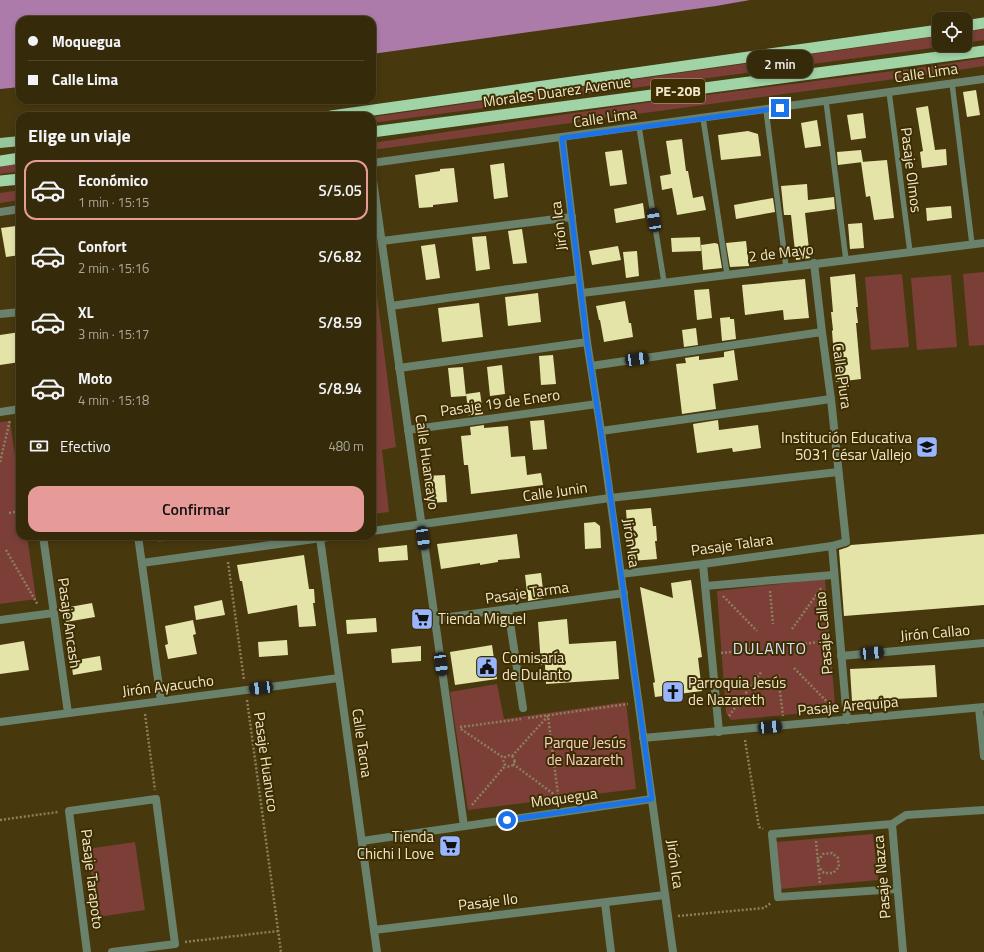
<!DOCTYPE html>
<html lang="es">
<meta charset="utf-8">
<style>
:root{--surface:#352a0a;--page:#3d3213;--text:#f1f3f6;--muted:#aaa79c;--line:#4f462b;--accent:#e69b98}
body{margin:0;font-family:"Titillium Web",sans-serif;background:var(--page);color:var(--text);height:100vh;display:flex;flex-direction:column;font-size:15px;white-space:nowrap}
*{box-sizing:border-box;margin:0}
p{font-size:13px;color:var(--muted)}
.icon{flex:none;width:22px;height:22px;fill:none;stroke:currentColor;stroke-width:2;stroke-linecap:round;stroke-linejoin:round}
.map{position:relative;flex:1;overflow:hidden}
.panel{position:absolute;left:16px;top:112px;width:360px;height:428px;display:flex;flex-direction:column;background:var(--surface);border-radius:12px;box-shadow:0 2px 6px #0003,0 0 0 1px var(--line)}
.panel>*{flex:none}
.top-card{position:absolute;left:16px;top:16px;width:360px;height:88px;border-radius:12px;box-shadow:0 2px 6px #0003,0 0 0 1px var(--line);display:grid;align-content:center;height:88px;padding:0 12px;background:var(--surface)}
.buttons{position:absolute;left:932px;top:12px;display:grid;gap:8px}
.buttons a{display:grid;place-items:center;width:40px;height:40px;border-radius:8px;background:var(--surface);box-shadow:0 2px 6px #0003,0 0 0 1px var(--line);font-size:20px}
.end{position:absolute;width:18px;height:18px;margin:-9px;border:5px solid #1a73e8;background:#fff;box-shadow:0 0 0 2px #fff}
.from{border-radius:50%}
.bubble{position:absolute;height:28px;border-radius:12px;background:var(--surface);box-shadow:0 2px 6px #0003,0 0 0 1px var(--line);font-size:13px;font-weight:600;line-height:28px;text-align:center}
.car{position:absolute;width:12px;height:24px;margin:-12px -6px;border-radius:5px;box-shadow:0 0 3px 1px #0007;background:linear-gradient(#222 24%,#8ab4d8 0 40%,#222 0 76%,#8ab4d8 0 86%,#222 0)}
.top-card b{display:flex;align-items:center;gap:14px;height:38px;font-size:15px}
.top-card b+b{border-top:1px solid var(--line)}
.top-card i{width:10px;height:10px;background:var(--text)}
ul{padding:0;list-style:none}
li{display:flex;align-items:center;gap:12px;height:60px;margin:0 8px 6px;padding:0 4px;border:2px solid transparent;border-radius:12px}
li div{flex:1}
li b{display:block;font-size:15px}
li em{font-style:normal;font-weight:600}
li.active{border-color:var(--accent)}
li>.icon{width:36px;height:36px;stroke-width:1.5}
h2{padding:0 12px;font-size:18px;line-height:48px}
.pay{display:flex;align-items:center;gap:10px;height:44px;padding:0 12px;font-size:15px}
.pay p{margin-inline-start:auto}
.primary-button{display:flex;gap:8px;margin-top:auto;padding:8px 12px}
.primary-button a{flex:1;height:46px;border-radius:12px;background:var(--accent);color:#111;font-size:16px;font-weight:600;line-height:46px;text-align:center}
.map>svg:first-child{display:block}
.green{fill:#7b3f38}
.water{fill:#ac7baa}
.building{fill:#e4e4a9}
.lines{fill:none;stroke-linecap:round;stroke-linejoin:round}
.path{stroke:#8c7f5b;stroke-width:2.5;stroke-dasharray:2 2;stroke-linecap:butt}
.service{stroke:#6a816c;stroke-width:5.5}
.pedestrian{stroke:#6a816c;stroke-width:8}
.minor{stroke:#6a816c;stroke-width:8}
.primary{stroke:#97c69d;stroke-width:10}
.trunk{stroke:#a0d4a6;stroke-width:11}
.route{stroke:#1a73e8;stroke-width:5}
.labels{text-anchor:middle;stroke-width:4;stroke-linejoin:round;paint-order:stroke}
.shield{fill:#3d2e02;stroke:#bcb08f;stroke-width:1}
.shield-label{font-size:14px;font-weight:bold;fill:#f2e7cb}
.street-label{font-size:15px;fill:#f2e7cb;stroke:#3d2e02}
.poi-label{font-size:15px;fill:#f2e7cb;stroke:#3d2e02;text-anchor:start}
.park-label{font-size:15px;fill:#f9cfc9;stroke:#3d2e02}
.neighbourhood-label{font-size:16px;letter-spacing:1px;fill:#d6e1fd;stroke:#3d2e02}
</style>
<div class="map">
<svg width="984" height="952" viewBox="0 0 984 952">
<rect width="100%" height="100%" fill="#47380e"/>
<!-- green -->
<g class="green">
<polygon points="984,29 984,40 965,43 965,32"/>
<polygon points="939,36 939,45 954,45 372,123 372,117"/>
<polygon points="984,58 984,66 932,74 372,150 372,143 621,106 932,66"/>
<polygon points="20,164 20,171 0,174 0,166"/>
<polygon points="20,190 20,200 0,203 0,193"/>
<polygon points="372,256 396,447 382,450 389,512 372,514"/>
<polygon points="984,272 984,345 969,346 963,274"/>
<polygon points="902,274 909,347 871,350 865,277"/>
<polygon points="951,275 957,347 917,350 911,278"/>
<polygon points="10,421 20,490 20,536 27,536 36,599 0,604 0,422"/>
<polygon points="157,536 207,536 158,542"/>
<polygon points="825,579 835,705 827,711 731,720 726,713 717,591"/>
<polygon points="497,684 504,719 626,702 636,789 468,810 450,692"/>
<polygon points="873,834 878,880 780,889 776,842"/>
<polygon points="135,842 145,910 98,917 87,849"/>
</g>
<!-- water -->
<polygon class="water" points="0,0 750,0 716,6 372,54 372,20 20,20 20,87 0,89"/>
<!-- building -->
<g class="building">
<polygon points="976,90 980,115 967,117 963,92"/>
<polygon points="928,106 935,150 946,149 947,165 922,168 920,152 923,151 916,108"/>
<polygon points="863,113 866,138 851,140 847,115"/>
<polygon points="817,120 821,146 805,148 801,123"/>
<polygon points="748,131 758,134 761,156 721,160 718,135"/>
<polygon points="682,139 686,171 688,171 693,198 703,196 706,210 677,215 672,188 662,190 660,176 671,174 666,141"/>
<polygon points="622,150 627,184 610,186 605,152"/>
<polygon points="861,150 863,162 838,165 837,152"/>
<polygon points="887,160 894,218 874,220 870,196 866,197 861,162"/>
<polygon points="504,163 508,197 494,199 490,165"/>
<polygon points="454,168 458,202 433,205 433,207 419,208 415,175 440,171 440,169"/>
<polygon points="807,184 808,200 834,197 835,209 805,213 810,258 796,260 791,215 784,215 781,186"/>
<polygon points="773,198 775,212 736,219 734,205"/>
<polygon points="643,203 645,218 616,223 614,209"/>
<polygon points="951,206 952,218 927,221 926,208"/>
<polygon points="862,223 864,248 850,249 848,224"/>
<polygon points="16,226 20,255 6,257 1,228"/>
<polygon points="522,229 527,263 513,264 508,231"/>
<polygon points="486,236 490,269 476,271 472,237"/>
<polygon points="700,237 701,251 672,252 671,238"/>
<polygon points="746,241 749,266 730,267 726,243"/>
<polygon points="715,243 718,244 722,268 703,270 701,245"/>
<polygon points="435,244 440,278 426,280 421,246"/>
<polygon points="618,246 621,260 592,265 589,251"/>
<polygon points="637,251 639,276 626,278 623,252"/>
<polygon points="855,274 858,307 856,307 858,323 856,323 861,379 836,382 832,331 833,330 831,312 833,312 830,277"/>
<polygon points="805,279 809,318 784,320 783,310 745,315 742,285"/>
<polygon points="709,289 712,318 697,320 694,290"/>
<polygon points="538,293 541,322 508,326 505,297"/>
<polygon points="625,301 629,323 631,323 633,337 604,342 600,320 599,320 596,306"/>
<polygon points="479,303 483,337 442,342 438,308"/>
<polygon points="730,317 730,319 734,319 736,339 722,341 720,318"/>
<polygon points="696,328 698,345 684,347 682,330"/>
<polygon points="20,332 20,362 0,365 0,335"/>
<polygon points="734,350 738,380 713,384 716,409 682,414 676,364 686,363 685,358 699,356 699,360 724,357 724,352"/>
<polygon points="553,355 556,384 541,385 539,356"/>
<polygon points="502,365 505,394 490,396 487,367"/>
<polygon points="463,367 466,396 451,397 448,368"/>
<polygon points="480,392 483,414 469,416 466,394"/>
<polygon points="544,420 547,449 533,450 530,421"/>
<polygon points="718,420 719,430 758,425 761,448 733,452 732,448 697,453 693,424"/>
<polygon points="484,425 484,428 508,426 511,457 525,456 527,475 541,473 543,485 471,494 468,465 464,465 461,436 471,435 470,427"/>
<polygon points="445,475 447,502 427,503 425,476"/>
<polygon points="651,508 653,526 656,526 657,541 655,541 657,559 631,561 630,524 627,524 626,510"/>
<polygon points="595,522 600,526 601,548 585,549 584,523"/>
<polygon points="517,534 520,558 498,560 498,562 480,565 480,563 441,569 437,544"/>
<polygon points="984,534 984,605 844,616 839,550 848,547 851,545"/>
<polygon points="407,545 408,560 379,562 378,548"/>
<polygon points="304,555 309,589 314,589 315,603 313,603 316,626 299,627 297,605 248,614 242,581 240,581 237,565"/>
<polygon points="541,573 544,598 528,601 525,575"/>
<polygon points="691,580 702,657 698,658 702,691 655,697 653,683 655,682 640,587 673,598 671,583"/>
<polygon points="222,600 225,615 196,620 194,606"/>
<polygon points="92,603 95,617 66,622 64,608"/>
<polygon points="376,618 377,632 347,634 346,620"/>
<polygon points="567,619 569,644 616,641 619,679 546,684 545,665 541,665 538,622"/>
<polygon points="193,620 196,634 193,635 197,654 168,659 165,645 168,644 165,626"/>
<polygon points="287,640 288,655 259,657 258,642"/>
<polygon points="24,641 29,670 0,674 0,645"/>
<polygon points="492,645 497,679 455,685 450,652"/>
<polygon points="421,646 421,661 392,663 391,649"/>
<polygon points="100,656 102,670 73,675 71,661"/>
<polygon points="935,665 937,697 852,701 850,669"/>
</g>
<g class="lines">
<!-- path -->
<g class="path">
<polyline points="0,462 10,420"/>
<polyline points="9,513 20,511"/>
<polyline points="6,550 38,605"/>
<polyline points="228,562 244,680"/>
<polyline points="770,591 773,624"/>
<polyline points="723,596 757,631"/>
<polyline points="792,629 822,587"/>
<polyline points="801,644 830,641"/>
<polyline points="721,653 750,650"/>
<polyline points="794,668 835,710"/>
<polyline points="778,675 783,716"/>
<polyline points="247,700 281,952"/>
<polyline points="145,714 155,790"/>
<polyline points="729,716 762,671"/>
<polyline points="528,718 628,704"/>
<polyline points="460,727 521,719"/>
<polyline points="461,729 504,758"/>
<polyline points="745,740 759,827 763,829"/>
<circle cx="509" cy="761" r="5.5"/>
<polyline points="512,756 548,716 559,802"/>
<polyline points="513,764 559,798"/>
<polyline points="472,805 505,766"/>
<polyline points="0,820 58,812"/>
<polyline points="816,841 820,884"/>
<polyline points="818,861 823,854 832,853 838,858 839,867 833,873 824,873 819,867"/>
<polyline points="678,916 764,908 771,903"/>
<polyline points="185,942 278,931"/>
</g>
<!-- service -->
<g class="service">
<polyline points="952,83 972,244"/>
<polyline points="889,92 910,252"/>
<polyline points="826,101 846,260"/>
<polyline points="766,110 786,267"/>
<polyline points="703,118 727,274"/>
<polyline points="639,127 664,282"/>
</g>
<!-- pedestrian -->
<g class="pedestrian">
<polyline points="979,708 984,756"/>
<polyline points="892,824 906,815 984,810"/>
<polyline points="374,930 665,895"/>
</g>
<!-- minor -->
<g class="minor">
<polyline points="562,138 587,342 601,431 673,952"/>
<polyline points="372,163 984,79"/>
<polyline points="372,173 464,826"/>
<polyline points="0,212 20,209"/>
<polyline points="382,241 572,217"/>
<polyline points="582,293 984,243"/>
<polyline points="391,306 579,279"/>
<polyline points="0,314 20,312"/>
<polyline points="591,366 822,332"/>
<polyline points="399,368 587,342"/>
<polyline points="0,412 20,409"/>
<polyline points="408,430 597,404"/>
<polyline points="601,431 831,399"/>
<polyline points="372,531 610,498 838,472"/>
<polyline points="43,536 68,713"/>
<polyline points="138,536 161,701"/>
<polyline points="320,538 377,952"/>
<polyline points="832,546 847,720"/>
<polyline points="142,563 336,536"/>
<polyline points="703,564 719,732"/>
<polyline points="621,574 703,564 832,546 846,542 831,399 822,332 814,263"/>
<polyline points="705,586 833,575"/>
<polyline points="508,609 523,708"/>
<polyline points="435,619 624,593"/>
<polyline points="0,620 54,613"/>
<polyline points="841,656 984,643"/>
<polyline points="0,722 339,678"/>
<polyline points="643,738 984,707"/>
<polyline points="362,841 652,799"/>
<polyline points="897,889 778,897 772,834 892,824 903,952"/>
<polyline points="605,903 611,952"/>
<polyline points="87,952 69,811 156,799 175,944 112,952"/>
</g>
<!-- primary -->
<polyline class="primary" points="0,143 20,141"/>
<!-- trunk -->
<g class="trunk">
<polyline points="965,26 984,23"/>
<polyline points="331,116 939,30"/>
<polyline points="372,132 984,51"/>
<polyline points="0,161 20,158"/>
<polyline points="0,181 20,179"/>
</g>
</g>
<g class="lines">
<!-- route -->
<polyline class="route" points="507,820 652,799 607,471 587,342 562,138 780,108"/>
</g>
<!-- icons -->
<defs>
<g id="school-square" transform="scale(1.15)"><rect x="-9" y="-9" width="18" height="18" rx="4" fill="#99b5fd" stroke="#3d2e02"/><path d="M0-5L7-2L0 1L-7-2ZM-4 1L0 2.5L4 1V4Q0 6-4 4Z" fill="#111"/></g>
<g id="supermarket-square" transform="scale(1.15)"><rect x="-9" y="-9" width="18" height="18" rx="4" fill="#99b5fd" stroke="#3d2e02"/><path d="M-6-5.5h2.5l.6 2H6L4.5 2H-2.5L-4.4-4H-6ZM-1.5 3.2a1.3 1.3 0 1 0 .1 0ZM3 3.2a1.3 1.3 0 1 0 .1 0Z" fill="#111"/></g>
<g id="civic-square" transform="scale(1.15)"><rect x="-9" y="-9" width="18" height="18" rx="4" fill="#99b5fd" stroke="#3d2e02"/><path d="M-.6-6.5H3V-4.5H.6V-3L4-1V1h2V6H-6V1h2V-1L-.6-3ZM-1.2 2.5V6h2.4V2.5Z" fill="#111"/></g>
<g id="church-square" transform="scale(1.15)"><rect x="-9" y="-9" width="18" height="18" rx="4" fill="#99b5fd" stroke="#3d2e02"/><path d="M-1.2-6h2.4v3.5h3.3v2.4h-3.3V6h-2.4V-.1h-3.3v-2.4h3.3Z" fill="#111"/></g>
</defs>
<g fill-rule="evenodd">
<use href="#school-square" x="927" y="447"/>
<use href="#supermarket-square" x="422" y="619"/>
<use href="#civic-square" x="487" y="667"/>
<use href="#church-square" x="673" y="692"/>
<use href="#supermarket-square" x="450" y="846"/>
</g>
<g class="labels">
<!-- shield labels -->
<rect class="shield" x="651" y="79" width="54" height="24" rx="3"/>
<g class="shield-label">
<text x="678" y="96">PE-20B</text>
</g>
<!-- street labels -->
<g class="street-label">
<text transform="translate(926 73) rotate(-8)" y="5">Calle Lima</text>
<text transform="translate(557 92) rotate(-8)" y="5">Morales Duarez Avenue</text>
<text transform="translate(605 118) rotate(-8)" y="5">Calle Lima</text>
<text transform="translate(911 170) rotate(83)" y="5">Pasaje Olmos</text>
<text transform="translate(559 226) rotate(-97)" y="5">Jirón Ica</text>
<text transform="translate(781 253) rotate(-7)" y="5">2 de Mayo</text>
<text transform="translate(842 376) rotate(82)" y="5">Calle Piura</text>
<text transform="translate(500 403) rotate(-8)" y="5">Pasaje 19 de Enero</text>
<text transform="translate(427 462) rotate(82)" y="5">Calle Huancayo</text>
<text transform="translate(555 492) rotate(-8)" y="5">Calle Junin</text>
<text transform="translate(631 543) rotate(82)" y="5">Jirón Ica</text>
<text transform="translate(732 545) rotate(-8)" y="5">Pasaje Talara</text>
<text transform="translate(527 593) rotate(-8)" y="5">Pasaje Tarma</text>
<text transform="translate(69 623) rotate(82)" y="5">Pasaje Ancash</text>
<text transform="translate(824 633) rotate(-95)" y="5">Pasaje Callao</text>
<text transform="translate(935 633) rotate(-5)" y="5">Jirón Callao</text>
<text transform="translate(168 686) rotate(-7)" y="5">Jirón Ayacucho</text>
<text transform="translate(848 706) rotate(-5)" y="5">Pasaje Arequipa</text>
<text transform="translate(362 743) rotate(82)" y="5">Calle Tacna</text>
<text transform="translate(266 762) rotate(82)" y="5">Pasaje Huanuco</text>
<text transform="translate(564 798) rotate(-8)" y="5">Moquegua</text>
<text transform="translate(675 864) rotate(82)" y="5">Jirón Ica</text>
<text transform="translate(882 877) rotate(-95)" y="5">Pasaje Nazca</text>
<text transform="translate(92 879) rotate(83)" y="5">Pasaje Tarapoto</text>
<text transform="translate(488 902) rotate(-7)" y="5">Pasaje Ilo</text>
</g>
<!-- poi labels -->
<g class="poi-label">
<text x="912" y="443" text-anchor="end">Institución Educativa<tspan x="912" dy="17">5031 César Vallejo</tspan></text>
<text x="438" y="624">Tienda Miguel</text>
<text x="502" y="663">Comisaría<tspan x="502" dy="17">de Dulanto</tspan></text>
<text x="688" y="688">Parroquia Jesús<tspan x="688" dy="17">de Nazareth</tspan></text>
<text x="434" y="842" text-anchor="end">Tienda<tspan x="434" dy="17">Chichi I Love</tspan></text>
</g>
<!-- park labels -->
<g class="park-label">
<text x="585" y="748">Parque Jesús<tspan x="585" dy="17">de Nazareth</tspan></text>
</g>
<!-- neighbourhood labels -->
<g class="neighbourhood-label">
<text x="770" y="654">DULANTO</text>
</g>
</g>
</svg>
<div class="buttons">
<a><svg class="icon" aria-label="locate" viewBox="0 0 24 24"><circle cx="12" cy="12" r="6"/><path d="M12 2v4M12 18v4M2 12h4M18 12h4"/></svg></a>
</div>
<i class="end from" style="left:507px;top:820px"></i>
<i class="end" style="left:780px;top:108px"></i>
<div class="bubble" style="left:747px;top:50px;width:66px">2 min</div>
<i class="car" style="left:654px;top:220px;rotate:351deg"></i>
<i class="car" style="left:637px;top:359px;rotate:82deg"></i>
<i class="car" style="left:423px;top:538px;rotate:172deg"></i>
<i class="car" style="left:872px;top:653px;rotate:85deg"></i>
<i class="car" style="left:441px;top:664px;rotate:172deg"></i>
<i class="car" style="left:261px;top:688px;rotate:263deg"></i>
<i class="car" style="left:770px;top:727px;rotate:85deg"></i>
<div class="top-card">
<b><i class="from"></i>Moquegua</b>
<b><i></i>Calle Lima</b>
</div>
<section class="panel">
<h2>Elige un viaje</h2>
<ul>
<li class="active"><svg class="icon" aria-label="car" viewBox="0 0 24 24"><path d="M5 17H2v-5l4-1 3-4h7l3 4 3 1v5h-3M9 17h6M6 11h13"/><circle cx="7" cy="17" r="2"/><circle cx="17" cy="17" r="2"/></svg><div><b>Económico</b><p>1 min · 15:15</p></div><em>S/5.05</em></li>
<li><svg class="icon" aria-label="car" viewBox="0 0 24 24"><path d="M5 17H2v-5l4-1 3-4h7l3 4 3 1v5h-3M9 17h6M6 11h13"/><circle cx="7" cy="17" r="2"/><circle cx="17" cy="17" r="2"/></svg><div><b>Confort</b><p>2 min · 15:16</p></div><em>S/6.82</em></li>
<li><svg class="icon" aria-label="car" viewBox="0 0 24 24"><path d="M5 17H2v-5l4-1 3-4h7l3 4 3 1v5h-3M9 17h6M6 11h13"/><circle cx="7" cy="17" r="2"/><circle cx="17" cy="17" r="2"/></svg><div><b>XL</b><p>3 min · 15:17</p></div><em>S/8.59</em></li>
<li><svg class="icon" aria-label="car" viewBox="0 0 24 24"><path d="M5 17H2v-5l4-1 3-4h7l3 4 3 1v5h-3M9 17h6M6 11h13"/><circle cx="7" cy="17" r="2"/><circle cx="17" cy="17" r="2"/></svg><div><b>Moto</b><p>4 min · 15:18</p></div><em>S/8.94</em></li>
</ul>
<div class="pay"><svg class="icon" aria-label="cash" viewBox="0 0 24 24"><path d="M3 7h18v10H3z"/><circle cx="12" cy="12" r="2"/></svg>Efectivo<p>480 m</p></div>
<div class="primary-button"><a>Confirmar</a></div>
</section>
</div>
